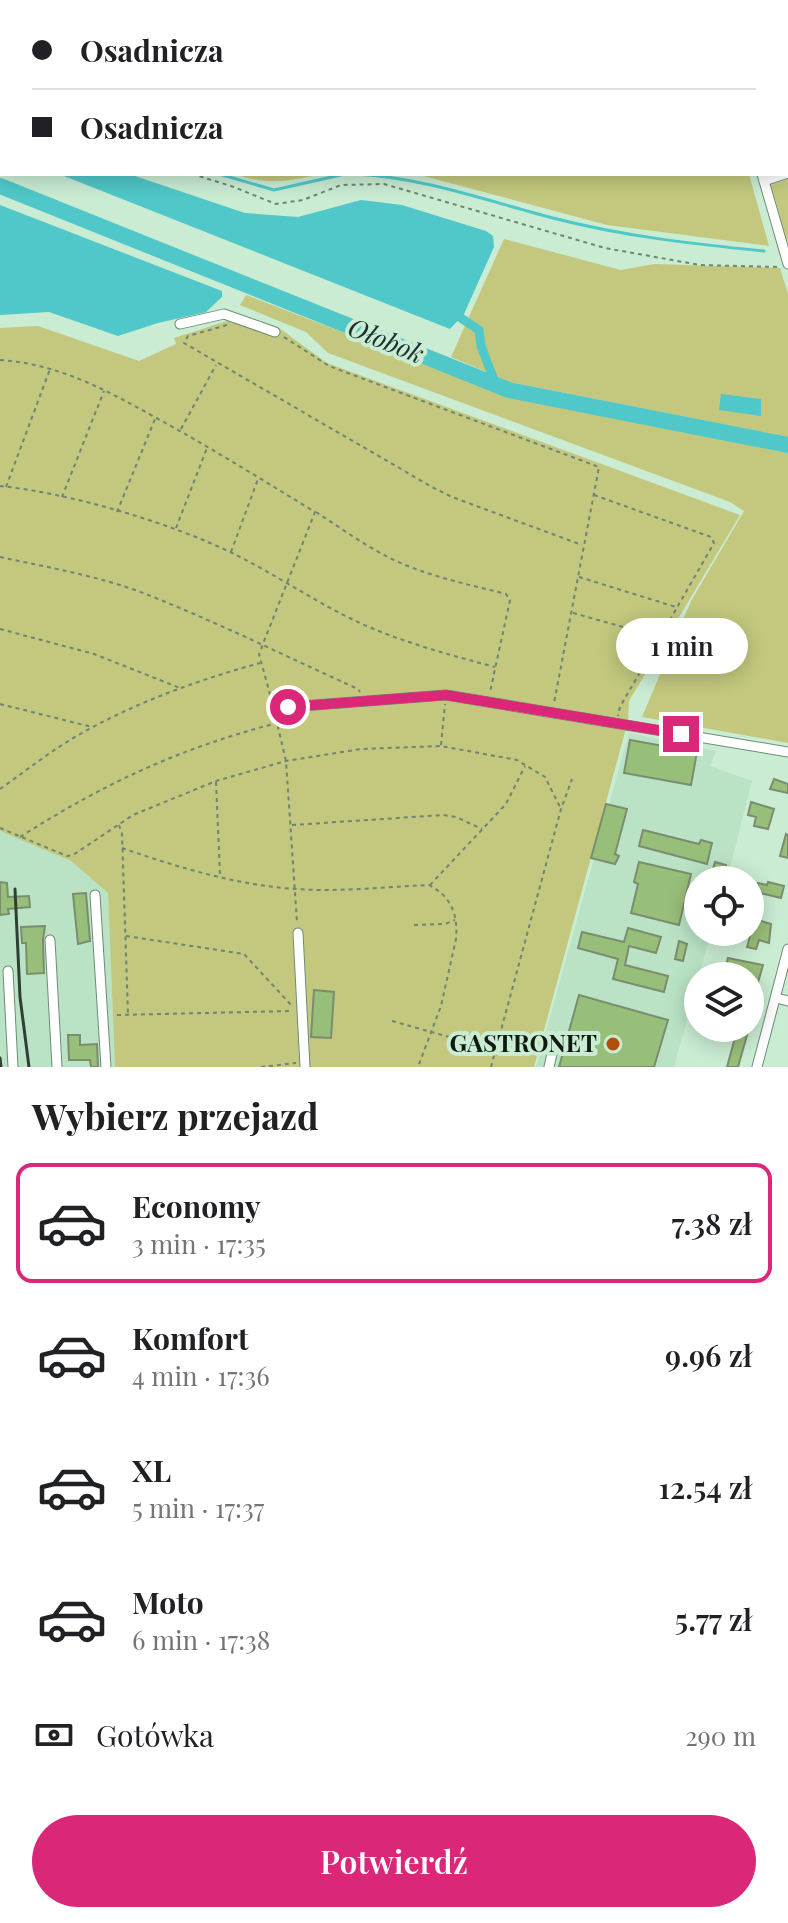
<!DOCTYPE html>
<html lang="pl">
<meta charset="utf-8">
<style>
:root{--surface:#fff;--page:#f6f6f6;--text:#202124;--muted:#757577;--line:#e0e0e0;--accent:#db2777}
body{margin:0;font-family:"Playfair Display",serif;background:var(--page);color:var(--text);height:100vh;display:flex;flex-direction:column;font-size:30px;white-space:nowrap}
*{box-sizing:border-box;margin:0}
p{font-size:26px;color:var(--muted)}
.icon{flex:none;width:44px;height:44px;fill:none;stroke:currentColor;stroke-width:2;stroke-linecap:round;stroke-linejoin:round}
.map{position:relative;height:1067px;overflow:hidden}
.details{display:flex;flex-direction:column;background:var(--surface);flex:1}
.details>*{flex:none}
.top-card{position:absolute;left:0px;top:0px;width:788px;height:176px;box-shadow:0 4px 20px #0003;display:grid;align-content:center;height:176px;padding:0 32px;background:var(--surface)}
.buttons{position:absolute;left:684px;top:866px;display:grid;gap:16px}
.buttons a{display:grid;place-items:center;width:80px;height:80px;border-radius:50%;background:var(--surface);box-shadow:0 4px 20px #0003;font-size:40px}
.end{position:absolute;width:36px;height:36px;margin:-18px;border:10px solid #db2777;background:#fff;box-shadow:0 0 0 4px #fff}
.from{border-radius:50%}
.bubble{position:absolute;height:56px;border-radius:28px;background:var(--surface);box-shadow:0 4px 20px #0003;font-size:26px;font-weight:600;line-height:56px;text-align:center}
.top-card b{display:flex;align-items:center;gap:28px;height:76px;font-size:30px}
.top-card b+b{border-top:2px solid var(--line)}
.top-card i{width:20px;height:20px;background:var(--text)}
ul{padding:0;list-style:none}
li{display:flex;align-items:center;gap:24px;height:120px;margin:0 16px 12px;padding:0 16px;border:4px solid transparent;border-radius:16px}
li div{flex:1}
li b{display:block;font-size:30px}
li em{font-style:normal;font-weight:600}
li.on{border-color:var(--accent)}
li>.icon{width:72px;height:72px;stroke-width:1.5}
h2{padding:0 32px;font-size:36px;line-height:96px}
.pay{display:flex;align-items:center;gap:20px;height:88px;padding:0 32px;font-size:30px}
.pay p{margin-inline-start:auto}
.cta{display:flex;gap:16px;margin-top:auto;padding:16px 32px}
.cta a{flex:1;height:92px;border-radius:48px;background:var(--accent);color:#fff;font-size:32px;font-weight:600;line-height:92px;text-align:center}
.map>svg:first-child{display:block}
.built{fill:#bae3c5}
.green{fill:#c3c87e}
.water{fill:#50c7c8}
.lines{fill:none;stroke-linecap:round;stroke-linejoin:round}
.stream{stroke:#50c7c8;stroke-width:3}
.canal{stroke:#50c7c8;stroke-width:9}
.river{stroke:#50c7c8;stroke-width:16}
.building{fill:#98bf79;stroke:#7b8d6f;stroke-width:2}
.minor-casing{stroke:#6d8c75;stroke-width:11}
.path{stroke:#6e8574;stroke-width:2;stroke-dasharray:4 4;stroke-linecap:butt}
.minor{stroke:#fff;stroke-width:9}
.rail{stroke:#2f3f33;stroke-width:3}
.route{stroke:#db2777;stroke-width:10}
.poi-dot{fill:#b04f0a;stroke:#caecd3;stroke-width:3}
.labels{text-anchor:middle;stroke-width:8;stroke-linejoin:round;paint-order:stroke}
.poi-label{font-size:24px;font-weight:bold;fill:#0f1b12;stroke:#caecd3;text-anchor:end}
.water-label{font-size:26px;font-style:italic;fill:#1b3030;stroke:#caecd3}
</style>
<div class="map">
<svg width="788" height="1067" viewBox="0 0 788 1067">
<rect width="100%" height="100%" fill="#caecd3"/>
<!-- built -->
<g class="built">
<polygon points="629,733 716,751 710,766 752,781 729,872 726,880 698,880 698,932 711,932 674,1067 536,1067"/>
<polygon points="0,830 71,861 108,893 115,1067 0,1067"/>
</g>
<!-- green -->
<g class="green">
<polygon points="0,0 274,0 281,2 2,2 2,96"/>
<polygon points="292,0 788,0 788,65 786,66 786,2"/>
<path d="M 235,174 L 322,174 C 287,181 270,186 235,174 Z"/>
<polygon points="416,174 749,174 769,246 607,225"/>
<polygon points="788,179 788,241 787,241 771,185"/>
<polygon points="504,239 621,270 654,264 780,268 788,294 788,437 510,382 451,357"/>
<polygon points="246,295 513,398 788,453 788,743 642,717 691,601 744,511 730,502 328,353 306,332 240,305"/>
<polygon points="231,311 279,328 327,363 740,515 629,701 628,721 534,1067 115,1067 108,893 71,861 0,831 0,328 38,326 139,361 176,344 174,338 227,321"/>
</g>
<!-- water -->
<g class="water">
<polygon points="59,174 129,174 245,213 298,217 361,200 402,205 486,231 493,236 494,247 464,314 450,329"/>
<polygon points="0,205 222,291 222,297 206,312 158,323 118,336 49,312 0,315"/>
<polygon points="721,394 761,399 761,416 719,410"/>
</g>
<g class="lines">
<!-- stream -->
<g class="stream">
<polyline points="0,102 2,102"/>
<polyline points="219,174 274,190 345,174"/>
<path d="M 357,174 C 425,178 487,201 553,218 C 622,236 693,244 764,251"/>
</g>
<!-- canal -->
<polyline class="canal" points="461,318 479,330 481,346 496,385"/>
<!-- river -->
<polyline class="river" points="0,186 509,390 788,445"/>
</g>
<!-- building -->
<g class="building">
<polygon points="630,740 697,752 691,785 624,773"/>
<polygon points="774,779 788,784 788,793 770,789"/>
<polygon points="751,802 774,809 768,829 754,826 756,817 748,815"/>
<polygon points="606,804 627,809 615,854 619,856 615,864 591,858"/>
<polygon points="643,830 699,844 701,840 712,843 707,864 639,846"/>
<polygon points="786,834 788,835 788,858 780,856"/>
<polygon points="639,862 691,874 679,925 631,913 638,884 634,882"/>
<polygon points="715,862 726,865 723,880 715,880 717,870 713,869"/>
<polygon points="0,882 7,883 8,897 29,896 30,907 8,909 9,914 0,915"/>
<polygon points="768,882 784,886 781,898 756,892 758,883 767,885"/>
<polygon points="86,893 90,941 78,944 73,894"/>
<polygon points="755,919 771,924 769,943 759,940 756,949 747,947"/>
<polygon points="45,926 43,940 44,973 27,974 26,943 22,943 21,927"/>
<polygon points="628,928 661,937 656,953 629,946 625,965 668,976 664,992 613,979 618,959 578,948 582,932 624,942"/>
<polygon points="679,941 687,944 683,961 675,959"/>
<polygon points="728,958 763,965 752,1003 750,1003 750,976 733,976 735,968 726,966"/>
<polygon points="314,990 334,992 331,1038 311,1037"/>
<polygon points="579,995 668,1020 654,1067 559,1067"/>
<polygon points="723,1028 749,1028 738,1067 727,1067 736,1034 723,1030"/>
<polygon points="68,1035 80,1035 80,1045 97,1044 98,1067 91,1067 90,1060 69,1060"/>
</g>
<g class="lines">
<!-- minor casing -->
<g class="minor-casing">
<g id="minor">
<polyline points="786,86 788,85"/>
<polyline points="786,126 788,125"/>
<polyline points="762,174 788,264"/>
<polyline points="764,181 788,173"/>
<polyline points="180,324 224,314 275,332"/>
<polyline points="288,707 446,695 788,752"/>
<polyline points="95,895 106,1067"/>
<polyline points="298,933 305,1067"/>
<polyline points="50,940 57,1067"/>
<polyline points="8,971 13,1067"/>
<polyline points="776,998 788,1001"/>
<polyline points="549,1067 553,1049"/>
<polyline points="757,1067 788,949"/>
</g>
</g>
<!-- path -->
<g class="path">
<polyline points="340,0 346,2"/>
<polyline points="404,0 406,2"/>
<polyline points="681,0 683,2"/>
<polyline points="423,2 423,0"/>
<polyline points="0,117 2,118"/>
<polyline points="192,174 231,186 276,204 303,200 341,185 384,184 605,248 700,265 779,267"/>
<polyline points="227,325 188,336 184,343 432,487 452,497 582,545"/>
<polyline points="284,337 329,366 599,467 554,703"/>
<path d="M 0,360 C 60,364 108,391 160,420 C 213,449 264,481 315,512 L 259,654 L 274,709 L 279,709"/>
<polyline points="181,429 216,365"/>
<path d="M 0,486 C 69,493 172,523 234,554 C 277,575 318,604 362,624 C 405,643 450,655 495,667"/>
<polyline points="6,487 50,369"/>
<polyline points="594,495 711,537 714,543 620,707 618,716"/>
<polyline points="62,497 104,391"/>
<polyline points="117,512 155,419"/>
<path d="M 316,512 C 344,530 372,551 403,564 C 436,578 471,585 506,594 L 510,600 L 490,692"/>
<polyline points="176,528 207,448"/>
<polyline points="231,552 258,479"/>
<path d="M 0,557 C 46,567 93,575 138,591 C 213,620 285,656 358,689 L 360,692"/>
<polyline points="579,577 676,607"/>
<polyline points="573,613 659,637"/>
<polyline points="0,629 94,654 180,688"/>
<polyline points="0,704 92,727"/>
<polyline points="274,710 286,761 297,922"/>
<polyline points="441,745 445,704"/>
<polyline points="216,782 220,875"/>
<path d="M 0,789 C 27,770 53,749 82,733 C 137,702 198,680 260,663"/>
<polyline points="119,825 122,834 128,1015"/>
<polyline points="292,825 443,815 456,817 482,829"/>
<polyline points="0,828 67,856 73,855 133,815 216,781 286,761 361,749 441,746 517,760 545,777 561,809"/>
<path d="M 20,837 C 107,782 178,749 277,723"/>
<path d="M 122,848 C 177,867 236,885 295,889 C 339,892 385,887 429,885 C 452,897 458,915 456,939 L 441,1006 L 418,1067"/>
<polyline points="430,885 506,804 525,766"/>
<polyline points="414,925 445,924 455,920"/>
<polyline points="126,936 244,954 292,1006"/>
<polyline points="117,1015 291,1011"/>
<polyline points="392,1021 496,1050"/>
<polyline points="261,1067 296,1063"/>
<polyline points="491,1067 561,809 572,779"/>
</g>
<!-- minor -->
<use href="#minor" class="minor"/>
<!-- rail -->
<g class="rail">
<polyline points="15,889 20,997 29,1067"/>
<polyline points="0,1058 1,1067"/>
</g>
</g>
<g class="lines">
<!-- route -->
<polyline class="route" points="288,707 446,695 681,734"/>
</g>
<!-- markers -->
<circle class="poi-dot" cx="613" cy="1044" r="8"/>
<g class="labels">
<!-- poi labels -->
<g class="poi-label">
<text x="597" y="1052">GASTRONET</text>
</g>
<!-- water labels -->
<g class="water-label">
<text transform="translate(386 341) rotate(22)" y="9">Ołobok</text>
</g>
</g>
</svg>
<div class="buttons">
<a><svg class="icon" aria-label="locate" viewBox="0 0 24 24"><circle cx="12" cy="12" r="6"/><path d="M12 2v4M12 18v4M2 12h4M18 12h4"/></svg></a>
<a><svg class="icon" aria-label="layers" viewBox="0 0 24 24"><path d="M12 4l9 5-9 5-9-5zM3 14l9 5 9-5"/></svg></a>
</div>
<i class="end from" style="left:288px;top:707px"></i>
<i class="end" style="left:681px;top:734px"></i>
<div class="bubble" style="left:616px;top:618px;width:132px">1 min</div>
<div class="top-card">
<b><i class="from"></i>Osadnicza</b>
<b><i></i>Osadnicza</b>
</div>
</div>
<section class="details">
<h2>Wybierz przejazd</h2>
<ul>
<li class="on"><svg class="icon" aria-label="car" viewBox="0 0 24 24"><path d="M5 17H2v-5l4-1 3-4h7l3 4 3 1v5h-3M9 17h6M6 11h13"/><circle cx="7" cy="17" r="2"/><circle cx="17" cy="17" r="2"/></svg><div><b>Economy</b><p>3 min · 17:35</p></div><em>7.38 zł</em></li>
<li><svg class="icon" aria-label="car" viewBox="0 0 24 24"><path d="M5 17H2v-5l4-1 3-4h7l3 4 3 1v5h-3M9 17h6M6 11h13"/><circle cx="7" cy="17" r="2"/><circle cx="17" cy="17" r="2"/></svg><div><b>Komfort</b><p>4 min · 17:36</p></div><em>9.96 zł</em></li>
<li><svg class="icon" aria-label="car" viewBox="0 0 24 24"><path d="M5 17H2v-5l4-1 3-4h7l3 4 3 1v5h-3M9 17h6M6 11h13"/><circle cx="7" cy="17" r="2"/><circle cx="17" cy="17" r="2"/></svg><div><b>XL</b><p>5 min · 17:37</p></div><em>12.54 zł</em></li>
<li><svg class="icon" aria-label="car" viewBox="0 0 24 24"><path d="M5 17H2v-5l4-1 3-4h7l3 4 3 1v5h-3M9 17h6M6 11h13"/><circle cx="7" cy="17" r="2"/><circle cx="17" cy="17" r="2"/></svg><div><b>Moto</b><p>6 min · 17:38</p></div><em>5.77 zł</em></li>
</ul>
<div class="pay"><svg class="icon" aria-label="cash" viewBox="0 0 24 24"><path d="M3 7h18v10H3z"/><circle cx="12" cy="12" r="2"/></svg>Gotówka<p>290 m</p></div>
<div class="cta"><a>Potwierdź</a></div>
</section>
